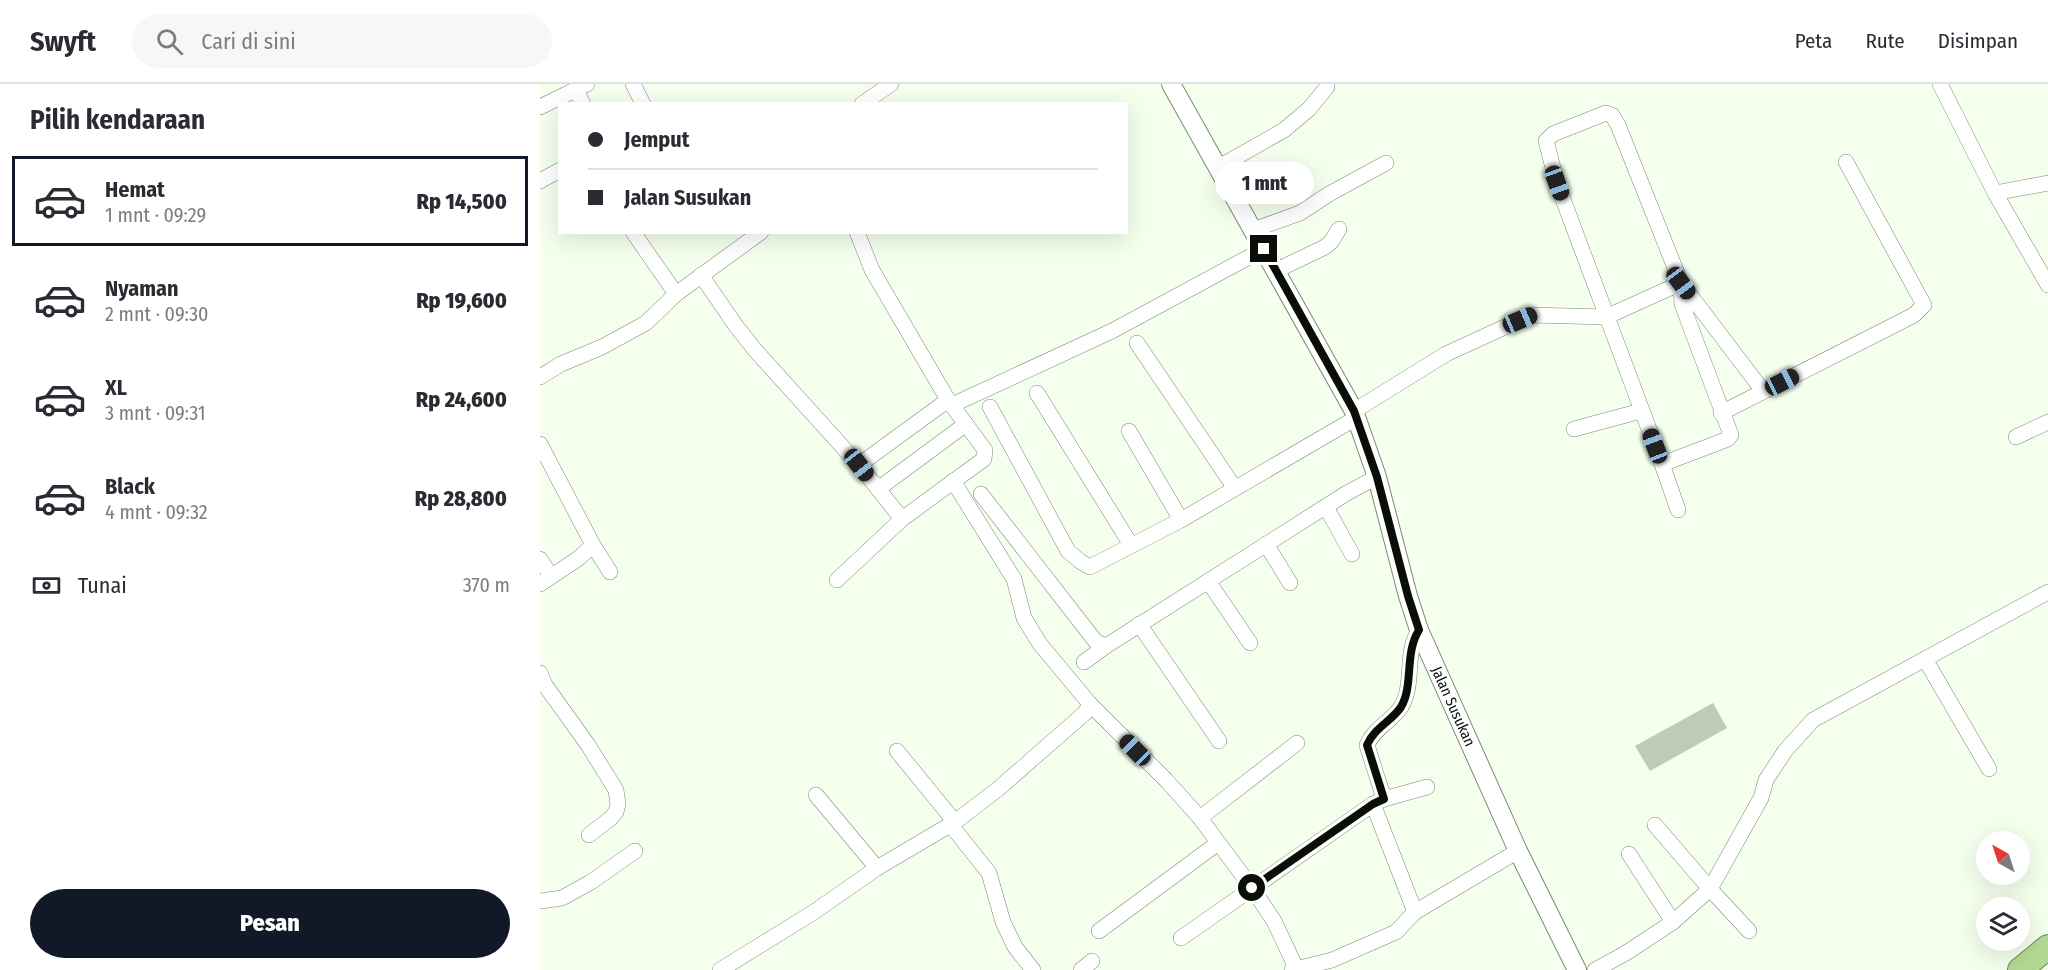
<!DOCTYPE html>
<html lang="id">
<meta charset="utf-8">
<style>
:root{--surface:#fff;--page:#f7f7f7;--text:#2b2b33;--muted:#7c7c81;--line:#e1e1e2;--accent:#111827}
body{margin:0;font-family:"Fira Sans Condensed",sans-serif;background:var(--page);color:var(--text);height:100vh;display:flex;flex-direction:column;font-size:22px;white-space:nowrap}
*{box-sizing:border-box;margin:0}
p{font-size:20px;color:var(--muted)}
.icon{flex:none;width:33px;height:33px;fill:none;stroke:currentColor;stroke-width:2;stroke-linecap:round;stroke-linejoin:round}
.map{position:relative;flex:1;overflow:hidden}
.panel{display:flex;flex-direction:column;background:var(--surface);width:540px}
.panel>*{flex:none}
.hud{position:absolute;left:18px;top:18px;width:570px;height:132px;border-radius:0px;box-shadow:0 6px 24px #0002;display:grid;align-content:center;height:132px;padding:0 30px;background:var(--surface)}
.needle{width:39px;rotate:321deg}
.tools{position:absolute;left:1436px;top:747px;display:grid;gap:12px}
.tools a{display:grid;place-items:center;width:54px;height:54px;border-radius:50%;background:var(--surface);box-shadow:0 6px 24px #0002;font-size:30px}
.end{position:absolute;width:27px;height:27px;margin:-14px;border:8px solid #0a0e07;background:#fff;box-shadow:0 0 0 3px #fff}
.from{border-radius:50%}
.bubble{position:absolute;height:42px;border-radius:21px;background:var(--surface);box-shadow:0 6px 24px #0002;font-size:20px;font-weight:800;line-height:42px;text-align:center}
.car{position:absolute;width:18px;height:36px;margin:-18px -9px;border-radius:8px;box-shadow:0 0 4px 2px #0007;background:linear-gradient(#222 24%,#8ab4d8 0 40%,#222 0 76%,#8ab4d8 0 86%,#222 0)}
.hud b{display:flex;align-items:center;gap:21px;height:57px;font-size:22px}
.hud b+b{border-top:2px solid var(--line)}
.hud i{width:15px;height:15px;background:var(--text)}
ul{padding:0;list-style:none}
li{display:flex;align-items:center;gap:18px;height:90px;margin:0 12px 9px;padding:0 18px;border:3px solid transparent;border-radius:0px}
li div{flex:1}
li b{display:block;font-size:22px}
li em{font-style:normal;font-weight:800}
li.current{border-color:var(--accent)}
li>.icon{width:54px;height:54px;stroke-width:1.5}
h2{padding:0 30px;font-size:27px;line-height:72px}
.pay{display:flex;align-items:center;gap:15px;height:66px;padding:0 30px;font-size:22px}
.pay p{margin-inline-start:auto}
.button{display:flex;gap:12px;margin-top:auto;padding:12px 30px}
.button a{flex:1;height:69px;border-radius:36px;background:var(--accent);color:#fff;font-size:24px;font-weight:800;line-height:69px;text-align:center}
header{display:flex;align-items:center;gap:36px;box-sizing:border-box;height:84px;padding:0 30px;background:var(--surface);border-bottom:2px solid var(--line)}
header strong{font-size:28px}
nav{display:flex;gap:33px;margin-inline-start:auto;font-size:21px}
.search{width:420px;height:54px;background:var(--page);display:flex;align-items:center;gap:15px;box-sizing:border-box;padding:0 21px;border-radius:33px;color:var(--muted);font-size:22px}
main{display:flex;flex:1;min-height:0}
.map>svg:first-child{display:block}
.building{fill:#becbb5}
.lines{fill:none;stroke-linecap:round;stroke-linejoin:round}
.minor-casing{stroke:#7d8975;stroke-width:16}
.tertiary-casing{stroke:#7d8975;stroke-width:20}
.trunk-casing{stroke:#6a8b4f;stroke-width:26}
.minor{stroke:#fff;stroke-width:15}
.tertiary{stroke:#fff;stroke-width:18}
.trunk{stroke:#b2d892;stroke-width:24}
.route{stroke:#0a0e07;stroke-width:8}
.labels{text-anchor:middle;stroke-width:5;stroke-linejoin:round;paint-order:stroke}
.street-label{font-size:15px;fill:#0a0e07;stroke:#fff}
</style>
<header>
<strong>Swyft</strong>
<div class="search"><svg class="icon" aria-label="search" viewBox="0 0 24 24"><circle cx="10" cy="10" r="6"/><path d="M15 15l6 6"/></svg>Cari di sini</div>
<nav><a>Peta</a><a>Rute</a><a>Disimpan</a></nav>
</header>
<main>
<section class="panel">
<h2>Pilih kendaraan</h2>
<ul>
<li class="current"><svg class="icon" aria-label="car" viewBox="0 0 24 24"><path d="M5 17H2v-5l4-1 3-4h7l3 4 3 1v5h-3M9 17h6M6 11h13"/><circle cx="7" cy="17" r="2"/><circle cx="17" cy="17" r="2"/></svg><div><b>Hemat</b><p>1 mnt · 09:29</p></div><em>Rp 14,500</em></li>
<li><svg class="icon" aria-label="car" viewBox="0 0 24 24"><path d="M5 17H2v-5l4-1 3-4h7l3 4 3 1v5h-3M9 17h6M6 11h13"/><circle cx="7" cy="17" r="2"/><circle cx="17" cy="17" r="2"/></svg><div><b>Nyaman</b><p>2 mnt · 09:30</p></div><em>Rp 19,600</em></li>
<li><svg class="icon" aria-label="car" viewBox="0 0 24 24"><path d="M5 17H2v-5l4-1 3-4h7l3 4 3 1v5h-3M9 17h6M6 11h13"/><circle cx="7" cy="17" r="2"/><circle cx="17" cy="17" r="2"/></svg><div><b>XL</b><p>3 mnt · 09:31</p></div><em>Rp 24,600</em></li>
<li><svg class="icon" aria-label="car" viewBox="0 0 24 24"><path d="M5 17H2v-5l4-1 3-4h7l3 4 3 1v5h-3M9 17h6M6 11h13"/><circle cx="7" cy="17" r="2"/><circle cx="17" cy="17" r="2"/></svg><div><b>Black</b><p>4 mnt · 09:32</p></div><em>Rp 28,800</em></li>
</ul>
<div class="pay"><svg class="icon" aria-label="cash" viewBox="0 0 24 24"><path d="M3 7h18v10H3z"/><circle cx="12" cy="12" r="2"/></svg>Tunai<p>370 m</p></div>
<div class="button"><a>Pesan</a></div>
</section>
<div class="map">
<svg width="1508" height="886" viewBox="0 0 1508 886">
<rect width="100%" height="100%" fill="#f4ffed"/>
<!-- building -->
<polygon class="building" points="1173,619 1187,644 1110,687 1095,662"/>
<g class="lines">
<!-- minor casing -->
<g class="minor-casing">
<g id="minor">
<polyline points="93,0 103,20"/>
<polyline points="1400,0 1455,109 1508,201"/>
<polyline points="36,6 43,20"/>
<polyline points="322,20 351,0"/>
<polyline points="0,23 47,0"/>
<polyline points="679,83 744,46 769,25 787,3"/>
<polyline points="0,97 20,86"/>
<polyline points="1455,109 1508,99"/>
<polyline points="713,146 760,129 789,110 846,79"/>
<polyline points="93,148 136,210"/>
<polyline points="735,187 785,163 791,158 799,145"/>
<polyline points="161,191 196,242 215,266 319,381 362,435"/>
<polyline points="1141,199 1142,220 1191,351 1188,355 1122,380 1017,99 1006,57 1013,50 1066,29 1072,31 1078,41 1141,199 1223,307"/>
<polyline points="597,259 694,403"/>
<polyline points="0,293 21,280 62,263 106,239 136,210 221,148"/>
<polyline points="497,309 591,461"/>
<polyline points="412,321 572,247 724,165"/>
<polyline points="450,323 528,467 541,478 550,483 641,436 816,334"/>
<polyline points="814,327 906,270 991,231 1066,233 1141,199"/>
<polyline points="1181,329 1374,231 1384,221 1306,78"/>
<polyline points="1034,345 1101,327"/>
<polyline points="589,347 641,436"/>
<polyline points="1476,353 1508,338"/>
<polyline points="0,360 53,461 70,488"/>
<polyline points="1122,380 1138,426"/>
<polyline points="319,381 408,316"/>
<polyline points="413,397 474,495 484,534 500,560 550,620 626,696 660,734 712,804 734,837 757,886"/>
<polyline points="338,405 426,340"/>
<polyline points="441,410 556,558 566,562 807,409 837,393"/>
<polyline points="786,423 812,470"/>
<polyline points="726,460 750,499"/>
<polyline points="0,475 11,492"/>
<polyline points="297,496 362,435 444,375 445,366 408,316 332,186 317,148"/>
<polyline points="668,497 710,559"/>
<polyline points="0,500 39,474 53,461"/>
<polyline points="599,540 679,657"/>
<polyline points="1385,575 1449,685"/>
<polyline points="544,578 566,562"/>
<polyline points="0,589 5,601 48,661 76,706 78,720 76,728 71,734 49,751"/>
<polyline points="357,667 415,738"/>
<polyline points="276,711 337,784"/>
<path d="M 844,715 L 827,661 C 834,644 852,637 861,623 C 875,600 864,570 879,546"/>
<polyline points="833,720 875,828"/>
<polyline points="660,734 757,659"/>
<polyline points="410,740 449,789 463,838 475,863 493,886"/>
<polyline points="1115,741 1170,805 1209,847"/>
<polyline points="1089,770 1133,838"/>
<polyline points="0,817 22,814 51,798 95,767"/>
<polyline points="559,847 678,759"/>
<polyline points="641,854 833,720 844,715 887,703"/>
<polyline points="180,886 274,828 337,784 415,738 458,705 545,629 550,620"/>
<polyline points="541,886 552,877"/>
<polyline points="752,886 792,876 856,848 875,828 978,767"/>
<polyline points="1055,886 1086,869 1133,838 1170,805 1221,714 1226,696 1245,667 1273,636 1508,508"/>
</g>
</g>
<!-- tertiary casing -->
<g class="tertiary-casing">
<g id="tertiary">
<path id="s1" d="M 631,0 L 814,327 L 837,393 L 868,512 L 879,546 L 978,767 L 1037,886"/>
</g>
</g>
<!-- trunk casing -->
<g class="trunk-casing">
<polyline id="trunk" points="1480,886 1508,863"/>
</g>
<!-- minor -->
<use href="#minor" class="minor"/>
<!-- tertiary -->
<use href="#tertiary" class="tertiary"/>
<!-- trunk -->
<use href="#trunk" class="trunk"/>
</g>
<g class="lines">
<!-- route -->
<path class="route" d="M 712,804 L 833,720 L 844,715 L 827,661 C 834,644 852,637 861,623 C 874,601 864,570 879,546 L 868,512 L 837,393 L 814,327 L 724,165"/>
</g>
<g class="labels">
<!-- street labels -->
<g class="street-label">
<text dy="5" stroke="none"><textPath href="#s1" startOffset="687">Jalan Susukan</textPath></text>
</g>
</g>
</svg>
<div class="tools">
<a><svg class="needle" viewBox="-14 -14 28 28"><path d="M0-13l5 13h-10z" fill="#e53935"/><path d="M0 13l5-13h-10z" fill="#7c7c81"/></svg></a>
<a><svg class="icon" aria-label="layers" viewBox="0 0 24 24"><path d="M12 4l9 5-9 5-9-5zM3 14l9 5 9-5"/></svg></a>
</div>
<i class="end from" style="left:712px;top:804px"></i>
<i class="end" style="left:724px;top:165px"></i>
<div class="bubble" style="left:675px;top:78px;width:99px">1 mnt</div>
<i class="car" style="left:1017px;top:99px;rotate:160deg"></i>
<i class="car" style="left:1141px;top:199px;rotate:143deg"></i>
<i class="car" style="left:980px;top:236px;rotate:67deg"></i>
<i class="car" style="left:1242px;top:298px;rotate:63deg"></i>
<i class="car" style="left:1115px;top:362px;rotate:339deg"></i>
<i class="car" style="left:319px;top:381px;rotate:142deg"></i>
<i class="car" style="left:595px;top:666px;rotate:315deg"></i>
<div class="hud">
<b><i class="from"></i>Jemput</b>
<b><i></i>Jalan Susukan</b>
</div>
</div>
</main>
